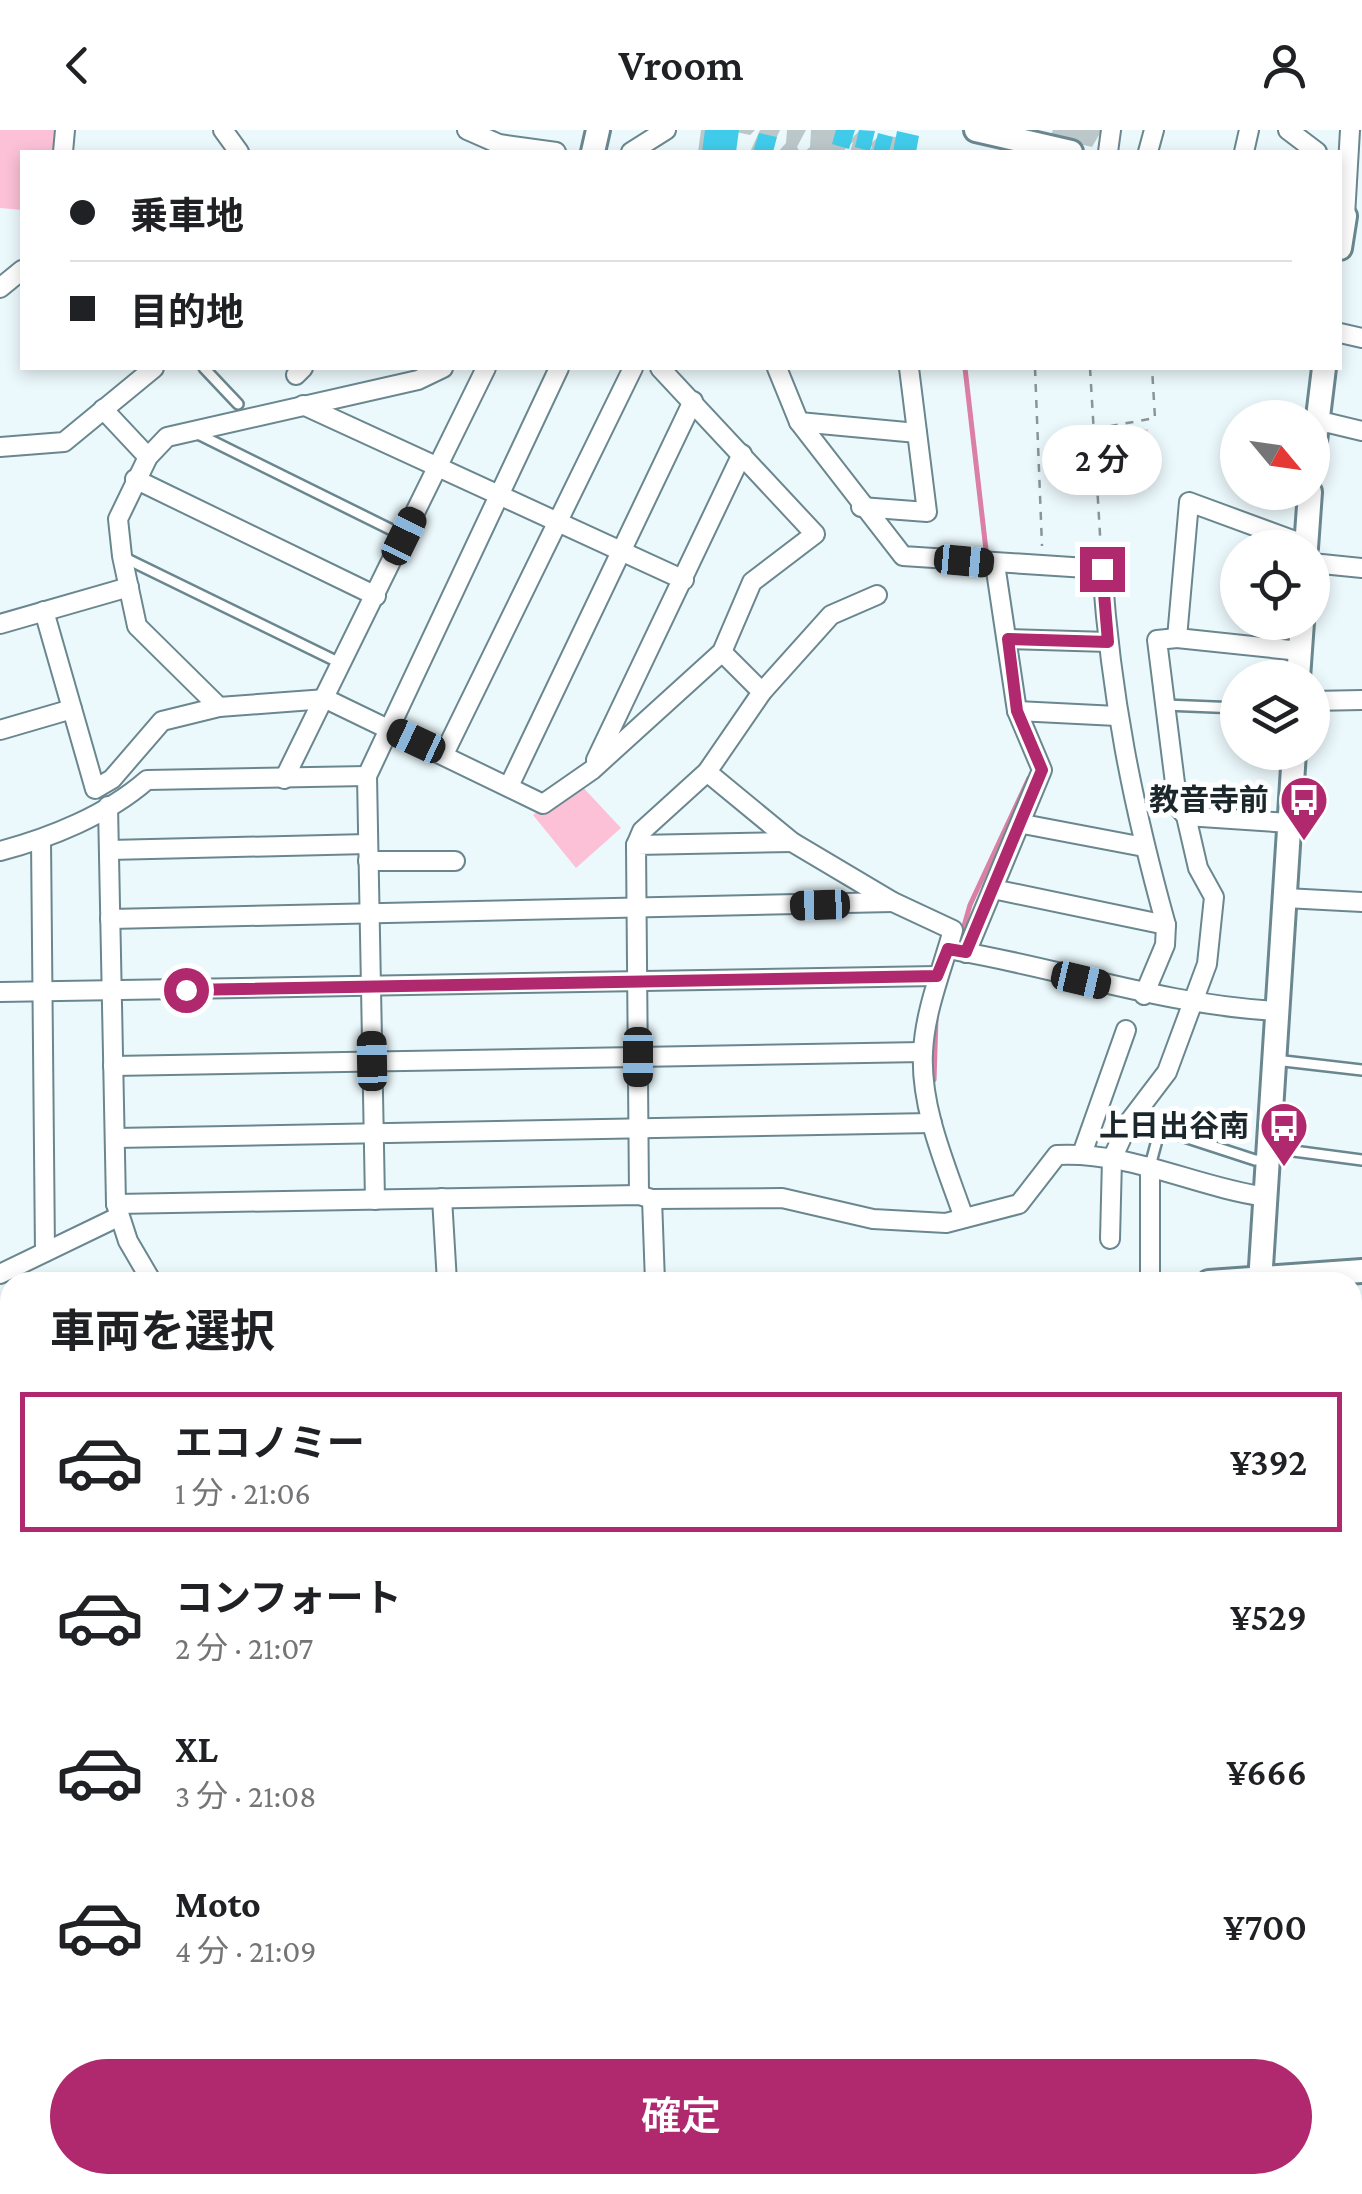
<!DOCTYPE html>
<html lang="ja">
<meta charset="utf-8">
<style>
:root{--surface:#fff;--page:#f2f2f2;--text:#202124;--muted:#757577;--line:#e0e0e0;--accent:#b0296e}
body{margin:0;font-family:"Crimson Pro","Noto Sans JP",serif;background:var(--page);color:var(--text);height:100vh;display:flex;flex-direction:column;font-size:38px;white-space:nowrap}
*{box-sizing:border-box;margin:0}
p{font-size:32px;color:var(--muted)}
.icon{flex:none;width:55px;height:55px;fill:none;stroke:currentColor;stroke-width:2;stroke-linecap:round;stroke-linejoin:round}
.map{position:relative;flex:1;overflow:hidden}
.side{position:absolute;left:0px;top:1142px;width:1362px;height:922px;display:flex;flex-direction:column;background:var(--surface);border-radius:30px 30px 0 0;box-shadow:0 5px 15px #0003}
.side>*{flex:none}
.top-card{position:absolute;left:20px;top:20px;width:1322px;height:220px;border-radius:0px;box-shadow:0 5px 15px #0003;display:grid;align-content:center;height:220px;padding:0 50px;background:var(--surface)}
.needle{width:65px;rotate:119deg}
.controls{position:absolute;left:1220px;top:270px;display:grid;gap:20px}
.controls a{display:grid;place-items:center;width:110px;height:110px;border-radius:50%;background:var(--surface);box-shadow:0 5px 15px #0003;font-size:50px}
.end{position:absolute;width:45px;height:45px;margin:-22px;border:12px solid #b0296e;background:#fff;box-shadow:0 0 0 5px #fff}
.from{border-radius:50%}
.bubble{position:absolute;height:70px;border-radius:35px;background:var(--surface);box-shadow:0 5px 15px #0003;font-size:32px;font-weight:600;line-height:70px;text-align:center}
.car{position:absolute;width:30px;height:60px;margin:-30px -15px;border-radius:12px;box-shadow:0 0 8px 2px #0007;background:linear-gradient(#222 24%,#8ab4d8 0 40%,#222 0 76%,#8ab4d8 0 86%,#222 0)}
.top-card b{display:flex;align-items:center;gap:35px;height:95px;font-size:38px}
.top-card b+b{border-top:2px solid var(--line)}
.top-card i{width:25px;height:25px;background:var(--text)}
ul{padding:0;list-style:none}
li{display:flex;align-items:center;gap:30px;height:140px;margin:0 20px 15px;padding:0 30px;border:5px solid transparent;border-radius:0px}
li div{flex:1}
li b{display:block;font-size:38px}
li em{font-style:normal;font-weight:600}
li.on{border-color:var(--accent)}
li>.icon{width:90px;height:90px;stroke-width:1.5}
h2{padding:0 50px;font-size:45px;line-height:120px}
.button{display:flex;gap:20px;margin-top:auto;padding:20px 50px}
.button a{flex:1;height:115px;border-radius:60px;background:var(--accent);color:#fff;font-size:40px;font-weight:600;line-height:115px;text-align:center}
header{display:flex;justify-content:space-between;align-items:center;height:130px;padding:0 50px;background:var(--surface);font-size:45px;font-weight:600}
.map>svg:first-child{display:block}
.green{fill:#fcc1d7}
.shadow{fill:#0003}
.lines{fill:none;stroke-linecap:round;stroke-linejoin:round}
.stream{stroke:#db7fa5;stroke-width:5}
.building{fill:#41cbea}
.service-casing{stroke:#6a878f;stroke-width:14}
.minor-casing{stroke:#6a878f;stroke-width:22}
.tertiary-casing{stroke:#6a878f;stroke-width:28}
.path{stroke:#899598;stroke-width:2.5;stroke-dasharray:8 8;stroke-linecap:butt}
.service{stroke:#fff;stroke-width:9}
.minor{stroke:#fff;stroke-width:18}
.tertiary{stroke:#fff;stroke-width:22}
.route{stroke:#b0296e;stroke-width:12}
.labels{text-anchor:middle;stroke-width:10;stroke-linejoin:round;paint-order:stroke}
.poi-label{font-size:30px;font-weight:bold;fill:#1b272a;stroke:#fff;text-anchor:end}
</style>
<header><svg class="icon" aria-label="back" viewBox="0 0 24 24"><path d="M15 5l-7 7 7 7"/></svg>Vroom<svg class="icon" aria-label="person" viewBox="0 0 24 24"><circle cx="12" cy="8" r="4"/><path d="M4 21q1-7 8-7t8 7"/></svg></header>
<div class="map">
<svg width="1362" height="2064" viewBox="0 0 1362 2064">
<rect width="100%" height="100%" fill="#ecf9fc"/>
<!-- green -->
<g class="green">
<polygon points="0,0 57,0 54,22 22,22 22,80 0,78"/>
<polygon points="1148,299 1143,345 1124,350 1120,302"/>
<polygon points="577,651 621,698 576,738 533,685"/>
</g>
<!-- shadow -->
<g class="shadow">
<polygon points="701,0 755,0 750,5 736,2 734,22 698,22"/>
<polygon points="760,0 780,0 770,22 750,22"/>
<polygon points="787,0 806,0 797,17 800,22 778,22 786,13"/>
<polygon points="811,0 852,0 849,11 860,0 872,3 869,15 879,6 916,8 913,22 870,22 872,16 865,22 850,22 853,12 842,22 804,22 810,17"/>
<polygon points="1053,0 1102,0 1092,17 1050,7"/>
</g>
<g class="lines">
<!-- stream -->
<g class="stream">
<polyline points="965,238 986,420"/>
<polyline points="958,817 970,775 1029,648"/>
<polyline points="934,950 936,888"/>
</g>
</g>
<!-- building -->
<g class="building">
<polygon points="705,0 739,0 736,22 702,22"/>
<polygon points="836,0 855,0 849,19 832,14"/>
<polygon points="859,0 875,1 870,21 855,17"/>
<polygon points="897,1 919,6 916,22 893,22"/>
<polygon points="759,3 777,7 773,22 753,22"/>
<polygon points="878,3 893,7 889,22 873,22"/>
</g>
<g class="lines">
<!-- service casing -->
<g class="service-casing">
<g id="service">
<polyline points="204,238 238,274"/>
<polyline points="196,303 404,406"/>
<polyline points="125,428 340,533"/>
<polyline points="1165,575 1238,578"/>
<polyline points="1275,930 1362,940"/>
<polyline points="1271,1018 1362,1030"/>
<polyline points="1150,1036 1160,999 1255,1030 1265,1030"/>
</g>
</g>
<!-- minor casing -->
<g class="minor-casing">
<g id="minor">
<polyline points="223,0 239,22"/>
<polyline points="467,0 499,14 556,22"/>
<polyline points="1288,0 1317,22"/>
<polyline points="63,22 65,0"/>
<polyline points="631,22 666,0"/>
<polyline points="1108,22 1111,0"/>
<polyline points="1148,22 1154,0"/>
<polyline points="1244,22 1249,0"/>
<polyline points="1345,86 1350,0"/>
<polyline points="0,158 22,140"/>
<polyline points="1340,203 1362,208"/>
<polyline points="443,238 418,250 167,307 148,327 118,389 122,426 137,496 219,577 326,569 543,674 592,640 722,522 752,452 815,404 660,238"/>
<path d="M 777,238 L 799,292 L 903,426 L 1102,439 C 1111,566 1132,673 1166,795 L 1165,815 L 1144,865"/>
<polyline points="296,245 303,238"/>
<polyline points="303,275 684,450"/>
<polyline points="103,279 148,327"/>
<polyline points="1316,290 1362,301"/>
<polyline points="799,292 917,303"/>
<polyline points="0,317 64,312 154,238"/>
<polyline points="135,349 376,466"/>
<polyline points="861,377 927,382 909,238"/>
<polyline points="1312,433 1362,438"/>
<polyline points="44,481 95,659 112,649 162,591 219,577"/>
<polyline points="0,494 129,457"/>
<polyline points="1008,509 1108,512"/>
<polyline points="1300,521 1177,508 1189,372 1306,415"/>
<polyline points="722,522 762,562"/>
<polyline points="1312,571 1362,570"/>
<polyline points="1017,581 1117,586"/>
<polyline points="0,600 72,579"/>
<polyline points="444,624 633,238"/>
<polyline points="596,630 742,324"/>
<path d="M 707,642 L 792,712 L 893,772 L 953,800 C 942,840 925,880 923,922 C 920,978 946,1036 964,1088"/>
<polyline points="284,649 486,238"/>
<polyline points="509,656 693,271"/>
<polyline points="108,676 116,1074 128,1111 152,1152"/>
<polyline points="1186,686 1290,693"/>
<polyline points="1023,694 1144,717"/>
<polyline points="41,710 45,1122"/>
<polyline points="636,715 642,701 707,642 762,562 831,485 877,465"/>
<polyline points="109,720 368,714"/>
<path d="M 0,721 C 50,708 107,685 147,650 L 367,646"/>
<polyline points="368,731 455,731"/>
<polyline points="993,759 1166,795"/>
<polyline points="1285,768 1362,772"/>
<polyline points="110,789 893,772"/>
<path d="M 958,821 C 1067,840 1165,875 1277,881"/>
<polyline points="966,823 1042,640 1017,581 995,434"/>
<polyline points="0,862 937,846"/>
<polyline points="113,936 923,922"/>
<polyline points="115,1008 932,993"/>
<polyline points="1082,1024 1126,900"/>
<polyline points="639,1065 636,715 792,712"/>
<polyline points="442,1068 447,1152"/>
<polyline points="652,1069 655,1152"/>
<polyline points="375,1070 367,646 559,238"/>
<path d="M 116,1074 L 639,1065 L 652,1069 L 782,1068 L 873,1089 L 946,1093 L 1019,1074 L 1057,1025 C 1130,1021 1195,1057 1266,1067"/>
<polyline points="1110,1109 1112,1029 1129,992 1167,942 1207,834 1214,767 1198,738 1186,686 1178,677 1157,510 1177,508"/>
<polyline points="0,1144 118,1087"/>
<polyline points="1150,1152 1150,1036"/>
<polyline points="1352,1308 1362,1308"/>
<polyline points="1352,1450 1362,1450"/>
<polyline points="0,1455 10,1457"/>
<polyline points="0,1576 10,1577"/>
<polyline points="0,1686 10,1687"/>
<polyline points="1352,1931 1362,1933"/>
<polyline points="0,2052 25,2064"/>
<polyline points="557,2055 559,2064"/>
<polyline points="778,2055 780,2064"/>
<polyline points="975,2055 977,2064"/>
<polyline points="1055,2055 1056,2064"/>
<polyline points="1210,2055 1212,2064"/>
<polyline points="310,2064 325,2058"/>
<polyline points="415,2064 482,2055"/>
<polyline points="822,2064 907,2055"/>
</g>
</g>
<!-- tertiary casing -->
<g class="tertiary-casing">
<g id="tertiary">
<polyline points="976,0 1071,22"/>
<polyline points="593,22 598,0"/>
<polyline points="1340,118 1345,86"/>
<polyline points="1312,336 1324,238"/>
<polyline points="1306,418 1310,362"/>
<polyline points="1298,548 1302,492"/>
<polyline points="1209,1152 1362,1141"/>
<polyline points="1260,1152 1294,622"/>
<polyline points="0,1253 10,1247"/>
<polyline points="1352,1745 1362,1744"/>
<polyline points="0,1831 10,1831"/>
</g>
</g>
<!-- path -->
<g class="path">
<polyline points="1035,238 1042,416"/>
<polyline points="1090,238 1101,421"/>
<polyline points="1094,299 1155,288 1152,238"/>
</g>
<!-- service -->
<use href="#service" class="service"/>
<!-- minor -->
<use href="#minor" class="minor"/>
<!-- tertiary -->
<use href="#tertiary" class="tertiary"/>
</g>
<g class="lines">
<!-- route -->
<polyline class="route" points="186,860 937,846 948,819 966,822 1042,640 1017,581 1008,509 1108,512 1102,439"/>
</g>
<!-- icons -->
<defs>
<g id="bus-pin" transform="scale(2.5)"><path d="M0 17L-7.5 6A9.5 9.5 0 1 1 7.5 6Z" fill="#b0296e" stroke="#fff"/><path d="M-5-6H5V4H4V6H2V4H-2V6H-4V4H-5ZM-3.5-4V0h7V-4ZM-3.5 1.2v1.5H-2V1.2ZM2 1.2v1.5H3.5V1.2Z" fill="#fff"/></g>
</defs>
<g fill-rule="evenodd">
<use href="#bus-pin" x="1304" y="670"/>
<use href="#bus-pin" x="1284" y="996"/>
</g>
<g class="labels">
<!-- poi labels -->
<g class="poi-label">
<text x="1269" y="680">教音寺前</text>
<text x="1249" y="1006">上日出谷南</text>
</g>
</g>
</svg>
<div class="controls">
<a><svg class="needle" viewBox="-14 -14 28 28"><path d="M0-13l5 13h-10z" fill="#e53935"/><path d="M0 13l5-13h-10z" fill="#757577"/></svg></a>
<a><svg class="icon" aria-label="locate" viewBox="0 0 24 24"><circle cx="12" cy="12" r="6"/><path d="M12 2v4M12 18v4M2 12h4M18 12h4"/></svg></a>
<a><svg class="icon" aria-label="layers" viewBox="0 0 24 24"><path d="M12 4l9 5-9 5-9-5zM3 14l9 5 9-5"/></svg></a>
</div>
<i class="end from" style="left:186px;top:860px"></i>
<i class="end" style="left:1102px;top:439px"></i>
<div class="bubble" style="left:1042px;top:295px;width:120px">2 分</div>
<i class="car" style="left:404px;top:406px;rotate:26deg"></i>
<i class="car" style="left:964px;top:431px;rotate:95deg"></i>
<i class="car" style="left:416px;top:611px;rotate:295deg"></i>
<i class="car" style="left:820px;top:775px;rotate:268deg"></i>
<i class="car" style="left:1081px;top:850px;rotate:103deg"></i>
<i class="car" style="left:638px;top:927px;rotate:180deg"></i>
<i class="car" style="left:372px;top:931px;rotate:359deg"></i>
<div class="top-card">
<b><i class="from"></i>乗車地</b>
<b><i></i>目的地</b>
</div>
<section class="side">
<h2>車両を選択</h2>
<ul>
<li class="on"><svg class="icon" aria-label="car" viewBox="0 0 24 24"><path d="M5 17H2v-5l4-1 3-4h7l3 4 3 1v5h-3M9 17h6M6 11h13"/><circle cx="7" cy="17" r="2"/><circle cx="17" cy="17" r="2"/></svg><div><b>エコノミー</b><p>1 分 · 21:06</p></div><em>¥392</em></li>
<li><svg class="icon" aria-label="car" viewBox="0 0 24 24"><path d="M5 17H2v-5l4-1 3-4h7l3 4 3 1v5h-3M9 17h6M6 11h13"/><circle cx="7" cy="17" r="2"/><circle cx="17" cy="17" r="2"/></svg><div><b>コンフォート</b><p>2 分 · 21:07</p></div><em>¥529</em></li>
<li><svg class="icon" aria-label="car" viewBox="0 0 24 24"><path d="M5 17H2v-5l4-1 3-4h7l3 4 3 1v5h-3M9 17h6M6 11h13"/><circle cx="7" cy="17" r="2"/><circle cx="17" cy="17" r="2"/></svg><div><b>XL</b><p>3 分 · 21:08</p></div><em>¥666</em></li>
<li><svg class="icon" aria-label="car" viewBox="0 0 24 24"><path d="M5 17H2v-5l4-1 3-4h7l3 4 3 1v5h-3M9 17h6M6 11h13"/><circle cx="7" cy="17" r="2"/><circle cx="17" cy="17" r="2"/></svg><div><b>Moto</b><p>4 分 · 21:09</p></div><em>¥700</em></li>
</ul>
<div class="button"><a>確定</a></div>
</section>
</div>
